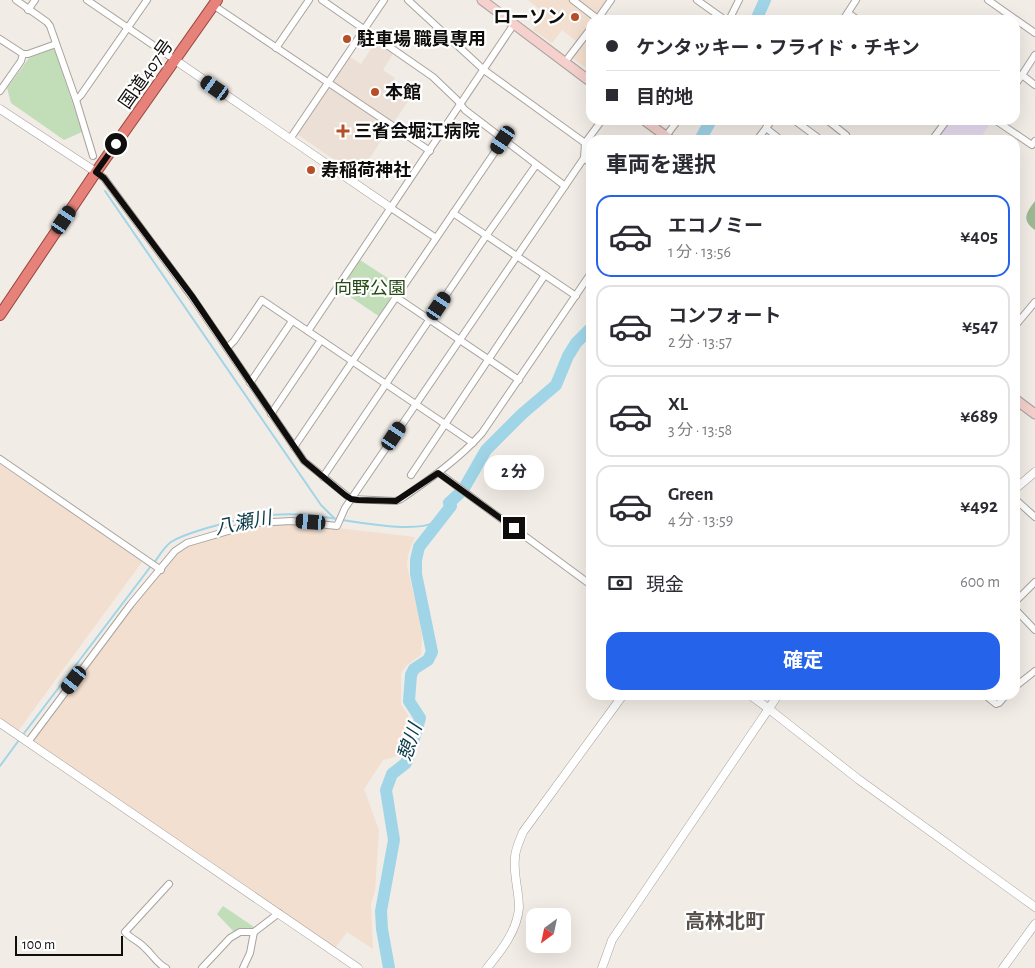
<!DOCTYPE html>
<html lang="ja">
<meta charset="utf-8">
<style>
:root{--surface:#fff;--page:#f2f2f3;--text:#2b2b33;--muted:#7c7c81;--line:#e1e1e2;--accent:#2563eb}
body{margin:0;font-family:"Alegreya Sans","Noto Sans JP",sans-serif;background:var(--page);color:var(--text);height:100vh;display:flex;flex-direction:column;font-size:19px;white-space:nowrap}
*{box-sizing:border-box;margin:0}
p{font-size:16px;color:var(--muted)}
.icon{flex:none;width:28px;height:28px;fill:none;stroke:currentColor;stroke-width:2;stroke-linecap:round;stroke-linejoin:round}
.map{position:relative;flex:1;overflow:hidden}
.drawer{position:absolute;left:586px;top:135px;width:434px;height:565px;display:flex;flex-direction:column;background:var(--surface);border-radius:15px;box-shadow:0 5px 20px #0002}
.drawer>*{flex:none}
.guide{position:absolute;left:586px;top:15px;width:434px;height:110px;border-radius:15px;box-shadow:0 5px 20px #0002;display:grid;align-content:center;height:110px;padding:0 20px;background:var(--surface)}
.needle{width:32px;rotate:213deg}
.fabs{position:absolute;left:526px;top:908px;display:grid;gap:10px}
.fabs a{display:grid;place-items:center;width:45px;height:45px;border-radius:10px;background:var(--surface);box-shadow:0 5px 20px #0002;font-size:25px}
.scale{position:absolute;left:15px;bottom:12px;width:108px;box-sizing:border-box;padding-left:5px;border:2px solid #100e0c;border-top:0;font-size:14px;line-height:18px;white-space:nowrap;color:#100e0c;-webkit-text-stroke:4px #fff;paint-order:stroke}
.end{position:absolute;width:22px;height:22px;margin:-11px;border:6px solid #100e0c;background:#fff;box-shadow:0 0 0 2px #fff}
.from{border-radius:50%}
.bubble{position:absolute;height:35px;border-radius:15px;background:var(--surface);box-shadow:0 5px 20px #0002;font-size:16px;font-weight:700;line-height:35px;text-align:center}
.car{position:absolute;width:15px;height:30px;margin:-15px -8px;border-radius:6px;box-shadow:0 0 4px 1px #0007;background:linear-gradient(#222 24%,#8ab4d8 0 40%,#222 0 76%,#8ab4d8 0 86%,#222 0)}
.guide b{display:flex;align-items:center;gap:18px;height:48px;font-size:19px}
.guide b+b{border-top:1px solid var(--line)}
.guide i{width:12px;height:12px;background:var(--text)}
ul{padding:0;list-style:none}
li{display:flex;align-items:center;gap:15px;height:82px;margin:0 10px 8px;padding:0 10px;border:2px solid var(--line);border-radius:15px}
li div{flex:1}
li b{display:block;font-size:19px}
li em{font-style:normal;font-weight:700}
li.current{border-color:var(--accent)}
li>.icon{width:45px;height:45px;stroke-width:1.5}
h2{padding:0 20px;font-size:22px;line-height:60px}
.pay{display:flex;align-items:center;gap:12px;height:55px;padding:0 20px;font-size:19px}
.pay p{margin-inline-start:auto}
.action{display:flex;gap:10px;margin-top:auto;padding:10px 20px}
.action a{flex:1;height:58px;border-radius:15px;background:var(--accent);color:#fff;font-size:20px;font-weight:700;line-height:58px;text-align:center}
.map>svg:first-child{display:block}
.built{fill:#ecdfd5}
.industrial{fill:#f2dfcf}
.education{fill:#e9def2}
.green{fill:#c2deb9}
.forest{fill:#9db994}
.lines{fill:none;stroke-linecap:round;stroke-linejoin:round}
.stream{stroke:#a0d5e8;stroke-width:2}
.river{stroke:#a0d5e8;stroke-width:12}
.minor-casing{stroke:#a9a39e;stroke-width:8}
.tertiary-casing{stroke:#a9a39e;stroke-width:9}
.secondary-casing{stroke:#a9a39e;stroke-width:11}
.trunk-casing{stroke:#97453d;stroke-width:12}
.minor{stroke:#fff;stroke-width:6}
.tertiary{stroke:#fff;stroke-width:8}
.secondary{stroke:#f5d0cd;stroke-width:9}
.trunk{stroke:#e6827a;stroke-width:10}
.route{stroke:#100e0c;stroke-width:6}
.poi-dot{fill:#b64e28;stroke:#fff;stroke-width:2}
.labels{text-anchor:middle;stroke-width:4.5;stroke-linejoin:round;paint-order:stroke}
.poi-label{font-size:18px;font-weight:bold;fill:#100e0c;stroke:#fff;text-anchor:start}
.street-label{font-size:18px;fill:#100e0c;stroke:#fff}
.park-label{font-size:18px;fill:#264b17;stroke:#fff}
.water-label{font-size:19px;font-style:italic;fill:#083947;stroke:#fff}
.quarter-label{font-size:20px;font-weight:bold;fill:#56514d;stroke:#fff}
</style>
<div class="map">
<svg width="1035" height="968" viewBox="0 0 1035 968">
<rect width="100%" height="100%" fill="#f2ece6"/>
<!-- built -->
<g class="built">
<polygon points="377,40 394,52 383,70 395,78 391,85 410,98 394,122 331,81 348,56 361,64"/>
<polygon points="328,87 390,127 358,176 297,134"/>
</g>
<!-- industrial -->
<g class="industrial">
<polygon points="528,0 570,0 594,19 591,20 577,42 562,30 552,43 533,30 544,13"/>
<polygon points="578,0 607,0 597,15"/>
<polygon points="591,32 591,72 572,58"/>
<polygon points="0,464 142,562 18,731 0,719"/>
<polygon points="278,523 303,524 415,537 408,555 407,566 419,617 422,637 421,655 407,665 401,673 401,704 408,715 409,728 397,756 383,760 364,789 379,830 375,891 371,904 373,949 347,932 335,948 31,741 133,605 171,558 188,545 242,527"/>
</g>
<!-- education -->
<polygon class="education" points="951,120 990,120 992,121 979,140 936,140"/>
<!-- green -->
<g class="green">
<polygon points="53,49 55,50 82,132 64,140 11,103 7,88 29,58"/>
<polygon points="360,260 400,286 380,317 340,290"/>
<polygon points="223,906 257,929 236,934 217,914"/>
</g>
<!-- forest -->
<path class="forest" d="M 1035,201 L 1035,230 C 1021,220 1026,213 1035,201 Z"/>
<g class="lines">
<!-- stream -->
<g class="stream">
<polyline points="105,191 321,505 334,518"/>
<path d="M 342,520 C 363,523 417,533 435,522 C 440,518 445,509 449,503"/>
<path d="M 154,563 C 159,556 164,547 171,542 C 182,535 195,532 207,528 C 253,514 290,510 337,519"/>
<polyline points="22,736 151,566"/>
<polyline points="0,766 19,740"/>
</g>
<!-- river -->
<g class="river">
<polyline points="756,20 765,0"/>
<polyline points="700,140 711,120"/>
<polyline points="389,968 382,929 381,911 394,840 386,790 392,774 406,763 417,729 420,718 409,701 411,675 414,669 428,660 432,652 416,574 416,560 419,547 451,506 449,503 463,490 486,450 522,414 556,385 568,356 576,343 591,328"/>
</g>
<!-- minor casing -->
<g class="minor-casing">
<g id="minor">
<polyline points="16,0 47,22 50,26 76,100 93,156"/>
<polyline points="87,0 175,60"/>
<polyline points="322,0 433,77 457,100 465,110 565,186"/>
<polyline points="408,0 484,70 585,143"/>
<polyline points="573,0 599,20"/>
<polyline points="697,0 725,20"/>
<polyline points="988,0 1035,33"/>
<polyline points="213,5 430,151"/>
<polyline points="28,10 35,0"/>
<polyline points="848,13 858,20"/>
<polyline points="597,20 611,0"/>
<polyline points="729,20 739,0"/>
<polyline points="843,20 856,0"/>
<polyline points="0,39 23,54 28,54 56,44"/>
<polyline points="276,48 309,0"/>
<polyline points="1035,55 1022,75 1035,85"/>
<polyline points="565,62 591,28"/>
<polyline points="1015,85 1022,75"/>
<polyline points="0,91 21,61 23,54"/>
<polyline points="76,100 81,95 147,0"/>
<polyline points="794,120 817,137 815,140"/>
<polyline points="827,120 846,135"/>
<polyline points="995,120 1032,145 1035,141"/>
<polyline points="766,128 781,140"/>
<polyline points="666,136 678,120"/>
<polyline points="290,139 384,0"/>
<polyline points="757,140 772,120"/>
<polyline points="932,140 947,120"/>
<polyline points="584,158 591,164"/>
<path d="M 96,172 L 104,178 L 192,297 L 304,461 L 351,499 L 396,501 L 401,499 C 430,479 459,459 482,433 L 591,273"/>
<polyline points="391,208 436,238"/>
<polyline points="453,213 576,296"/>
<polyline points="396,297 519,380"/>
<polyline points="1015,326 1035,302"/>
<polyline points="308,331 514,24"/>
<polyline points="227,348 234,341 262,300 473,443"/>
<polyline points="250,383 292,321"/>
<polyline points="271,414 321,340"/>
<polyline points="294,447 503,140"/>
<polyline points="0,459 161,570"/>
<polyline points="439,473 591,585"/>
<polyline points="411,475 545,275"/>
<polyline points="323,477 486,236 536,165"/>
<polyline points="1015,499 1035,517"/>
<polyline points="1015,602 1035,582"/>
<polyline points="1015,609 1035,630"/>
<polyline points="1015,687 1035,671"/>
<polyline points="985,695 996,704 999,703 1006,695"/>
<polyline points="28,742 131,604 175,551 187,543 255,523 291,521 337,526 345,508 584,158 585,143 602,120"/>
<path d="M 166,968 C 156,963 153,955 145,948 C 139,941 131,939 125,932 L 169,884"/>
<polyline points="202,968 230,938 240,932 254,932 279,913"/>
<polyline points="243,968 250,953 254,932"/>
</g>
</g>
<!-- tertiary casing -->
<g class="tertiary-casing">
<g id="tertiary">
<polyline points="175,60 391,208"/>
<polyline points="0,109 96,172"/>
<polyline points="1015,489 1035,472"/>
<polyline points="750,695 769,709 858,779 1035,907"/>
<polyline points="0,723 358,968"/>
<path d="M 487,968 C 501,951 517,931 519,908 C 519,891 513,873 515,858 C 515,849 520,840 523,832 L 623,695"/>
<polyline points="602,968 612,940 778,695"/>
<polyline points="1003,968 1035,924"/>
</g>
</g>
<!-- secondary casing -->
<g class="secondary-casing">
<g id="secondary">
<polyline points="482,0 591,82"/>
<polyline points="644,120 671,140"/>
<polyline points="1015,399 1035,414"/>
</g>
</g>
<!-- trunk casing -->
<g class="trunk-casing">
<polyline id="trunk" points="0,315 96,172 217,0"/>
</g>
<!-- minor -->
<use href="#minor" class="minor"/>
<!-- tertiary -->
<use href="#tertiary" class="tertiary"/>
<!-- secondary -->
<use href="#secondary" class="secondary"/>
<!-- trunk -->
<use href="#trunk" class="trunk"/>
</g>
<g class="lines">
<!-- route -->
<polyline class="route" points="116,144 96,172 104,178 192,296 304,461 345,495 351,499 358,500 396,501 438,473 514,528"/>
</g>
<!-- markers -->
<g class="poi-dot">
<circle cx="575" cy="17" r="5"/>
<circle cx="347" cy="39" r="5"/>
<circle cx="375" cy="92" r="5"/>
<path d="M340.5 123.5h5v5h5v5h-5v5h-5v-5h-5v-5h5z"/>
<circle cx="311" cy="170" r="5"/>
</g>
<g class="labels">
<!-- poi labels -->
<g class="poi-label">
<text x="565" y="23" text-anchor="end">ローソン</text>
<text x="357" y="45">駐車場 職員専用</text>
<text x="385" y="98">本館</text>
<text x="354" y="137">三省会堀江病院</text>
<text x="321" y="176">寿稲荷神社</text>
</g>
<!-- street labels -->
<g class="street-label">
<text transform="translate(146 74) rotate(-55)" y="6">国道407号</text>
</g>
<!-- park labels -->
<g class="park-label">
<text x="370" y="294">向野公園</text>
</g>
<!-- water labels -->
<g class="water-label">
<text transform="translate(243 522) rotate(-11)" y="7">八瀬川</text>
<text transform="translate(409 742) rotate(-71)" y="7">憩川</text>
</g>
<!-- quarter labels -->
<g class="quarter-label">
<text x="725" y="928">高林北町</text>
</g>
</g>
</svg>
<div class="fabs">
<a><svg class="needle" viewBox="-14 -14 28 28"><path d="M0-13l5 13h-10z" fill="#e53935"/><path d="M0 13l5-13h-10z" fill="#7c7c81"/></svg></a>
</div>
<div class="scale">100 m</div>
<i class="end from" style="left:116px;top:144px"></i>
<i class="end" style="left:514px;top:528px"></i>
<div class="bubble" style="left:484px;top:455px;width:60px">2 分</div>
<i class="car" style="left:215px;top:88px;rotate:305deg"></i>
<i class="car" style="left:503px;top:140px;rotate:214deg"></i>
<i class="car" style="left:64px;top:220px;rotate:34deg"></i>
<i class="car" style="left:439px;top:306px;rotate:34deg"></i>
<i class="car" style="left:394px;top:436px;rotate:34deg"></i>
<i class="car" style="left:311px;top:522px;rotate:274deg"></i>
<i class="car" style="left:74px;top:680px;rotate:217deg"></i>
<div class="guide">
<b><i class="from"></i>ケンタッキー・フライド・チキン</b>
<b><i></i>目的地</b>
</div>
<section class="drawer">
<h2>車両を選択</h2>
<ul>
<li class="current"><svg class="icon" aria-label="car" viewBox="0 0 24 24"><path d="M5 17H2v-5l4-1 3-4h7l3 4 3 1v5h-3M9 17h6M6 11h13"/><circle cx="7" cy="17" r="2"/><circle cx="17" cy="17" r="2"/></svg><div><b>エコノミー</b><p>1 分 · 13:56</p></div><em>¥405</em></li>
<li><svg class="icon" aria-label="car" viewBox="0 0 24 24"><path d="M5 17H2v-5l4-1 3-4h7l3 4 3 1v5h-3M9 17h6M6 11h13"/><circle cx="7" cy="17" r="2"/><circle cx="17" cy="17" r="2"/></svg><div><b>コンフォート</b><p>2 分 · 13:57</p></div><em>¥547</em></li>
<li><svg class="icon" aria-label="car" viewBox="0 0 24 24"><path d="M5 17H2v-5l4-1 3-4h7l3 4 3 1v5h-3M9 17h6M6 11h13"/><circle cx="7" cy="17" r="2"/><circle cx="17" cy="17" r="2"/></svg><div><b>XL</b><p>3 分 · 13:58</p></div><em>¥689</em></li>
<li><svg class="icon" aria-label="car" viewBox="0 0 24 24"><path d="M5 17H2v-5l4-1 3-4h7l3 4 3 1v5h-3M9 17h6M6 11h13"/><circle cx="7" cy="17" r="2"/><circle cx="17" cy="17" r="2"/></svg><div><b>Green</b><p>4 分 · 13:59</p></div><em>¥492</em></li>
</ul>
<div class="pay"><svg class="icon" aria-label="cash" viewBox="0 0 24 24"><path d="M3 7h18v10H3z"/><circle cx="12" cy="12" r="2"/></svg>現金<p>600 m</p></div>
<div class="action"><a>確定</a></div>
</section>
</div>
